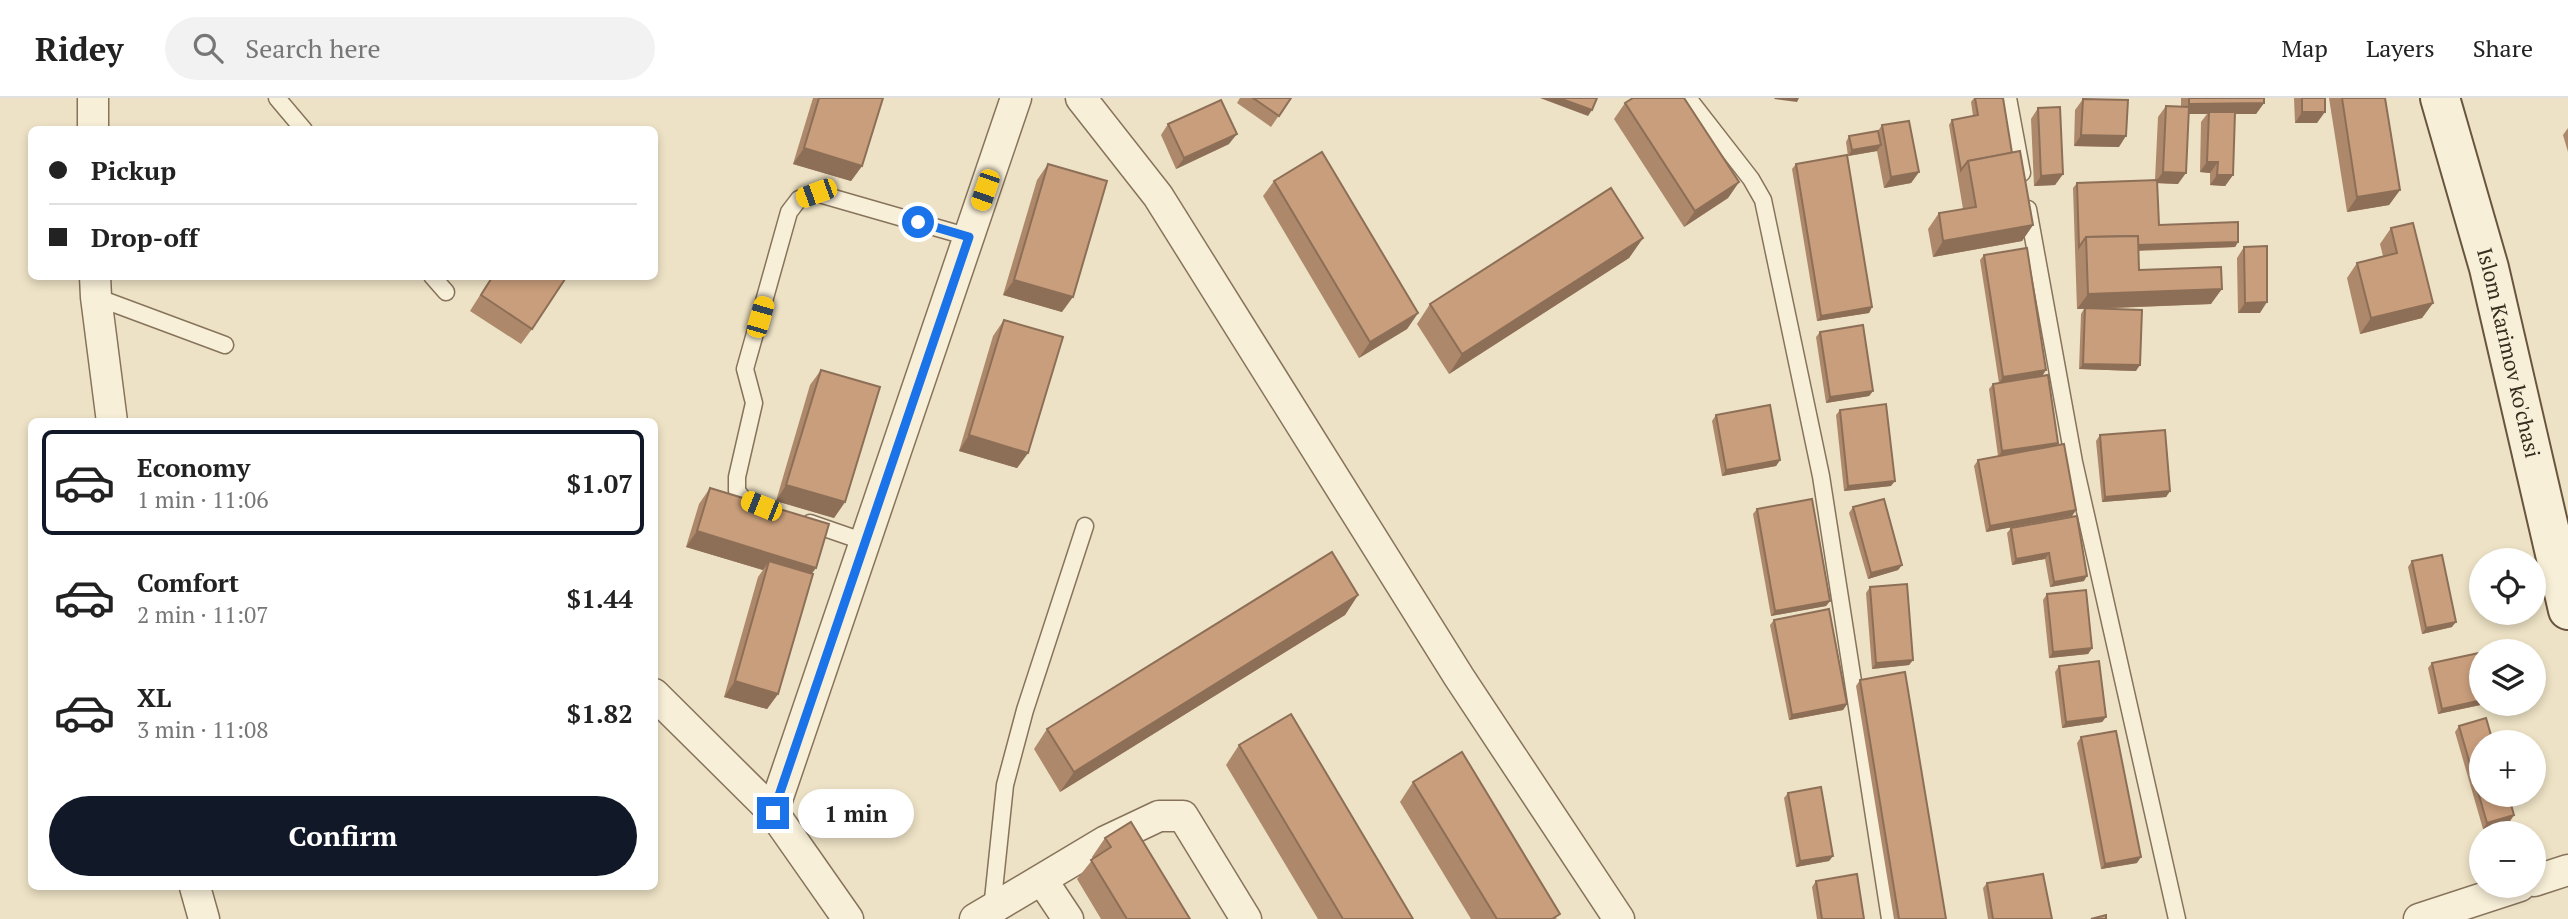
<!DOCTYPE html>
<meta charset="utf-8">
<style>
:root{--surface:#fff;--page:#f2f2f2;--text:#222;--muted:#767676;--line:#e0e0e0;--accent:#111827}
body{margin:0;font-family:"PT Serif",serif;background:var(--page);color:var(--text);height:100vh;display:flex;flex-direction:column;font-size:26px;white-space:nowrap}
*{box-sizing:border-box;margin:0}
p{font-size:23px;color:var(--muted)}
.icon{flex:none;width:38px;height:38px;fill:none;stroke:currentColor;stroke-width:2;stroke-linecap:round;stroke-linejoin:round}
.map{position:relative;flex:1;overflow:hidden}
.details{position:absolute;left:28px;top:320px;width:630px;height:472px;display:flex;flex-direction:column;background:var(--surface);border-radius:10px;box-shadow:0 4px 10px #0003}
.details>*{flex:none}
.guide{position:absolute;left:28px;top:28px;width:630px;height:154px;border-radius:10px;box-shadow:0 4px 10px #0003;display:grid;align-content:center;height:154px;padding:0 21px;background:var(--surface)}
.tools{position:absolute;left:2469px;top:450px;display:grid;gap:14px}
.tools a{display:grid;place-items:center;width:77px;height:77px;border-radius:50%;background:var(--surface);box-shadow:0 4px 10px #0003;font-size:35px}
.end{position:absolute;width:32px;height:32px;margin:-16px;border:9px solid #1a73e8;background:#fff;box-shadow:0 0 0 4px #fff}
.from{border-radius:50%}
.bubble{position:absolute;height:49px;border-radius:24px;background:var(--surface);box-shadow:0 4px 10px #0003;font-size:23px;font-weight:700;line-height:49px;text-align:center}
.car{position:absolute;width:21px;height:42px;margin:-21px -10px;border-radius:9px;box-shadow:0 0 5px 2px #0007;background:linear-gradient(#f5c518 24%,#345 0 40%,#f5c518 0 76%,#345 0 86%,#f5c518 0)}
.guide b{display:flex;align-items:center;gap:24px;height:66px;font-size:26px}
.guide b+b{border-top:2px solid var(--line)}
.guide i{width:18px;height:18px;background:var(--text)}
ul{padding:12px 0 0;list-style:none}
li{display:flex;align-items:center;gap:21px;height:105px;margin:0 14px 10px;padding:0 7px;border:4px solid transparent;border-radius:10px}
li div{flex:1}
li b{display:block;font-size:26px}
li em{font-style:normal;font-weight:700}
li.selected{border-color:var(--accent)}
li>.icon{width:63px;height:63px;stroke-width:1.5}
.action{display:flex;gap:14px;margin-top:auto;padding:14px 21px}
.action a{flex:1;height:80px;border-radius:42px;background:var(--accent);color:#fff;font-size:28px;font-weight:700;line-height:80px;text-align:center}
header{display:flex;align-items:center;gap:42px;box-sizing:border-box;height:98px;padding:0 35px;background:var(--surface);border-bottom:2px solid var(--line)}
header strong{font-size:33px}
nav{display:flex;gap:38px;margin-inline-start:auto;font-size:24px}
.search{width:490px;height:63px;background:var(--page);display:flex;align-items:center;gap:18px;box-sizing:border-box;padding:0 24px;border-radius:38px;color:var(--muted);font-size:26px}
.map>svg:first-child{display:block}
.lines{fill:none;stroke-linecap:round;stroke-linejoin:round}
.service-casing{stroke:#87735c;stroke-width:19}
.minor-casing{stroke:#87735c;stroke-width:33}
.secondary-casing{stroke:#69553f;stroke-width:42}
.service{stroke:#f8efd8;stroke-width:16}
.minor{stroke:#f8efd8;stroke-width:30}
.secondary{stroke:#f8efd8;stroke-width:38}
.wall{fill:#ad886b}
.shaded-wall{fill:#8d6f57}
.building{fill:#c99e7c;stroke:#8d6f57;stroke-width:2}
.route{stroke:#1a73e8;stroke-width:9}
.labels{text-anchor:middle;stroke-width:5;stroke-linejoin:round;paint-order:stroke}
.street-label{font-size:21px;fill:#382b1f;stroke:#f4ecd4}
</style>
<header>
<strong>Ridey</strong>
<div class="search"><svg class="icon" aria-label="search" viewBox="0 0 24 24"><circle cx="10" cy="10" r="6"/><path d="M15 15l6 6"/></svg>Search here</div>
<nav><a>Map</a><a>Layers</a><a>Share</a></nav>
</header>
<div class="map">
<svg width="2568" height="821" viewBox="0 0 2568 821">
<rect width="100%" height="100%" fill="#ede2c5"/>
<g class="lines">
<!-- service casing -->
<g class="service-casing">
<g id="service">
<polyline points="277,0 304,32"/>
<polyline points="1688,0 1751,81 1763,102 1821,378 1890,821"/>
<polyline points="2008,0 2022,75"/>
<polyline points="2028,111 2074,364 2177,821"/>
<polyline points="432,178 446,194"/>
<polyline points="96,199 225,247"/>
<polyline points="762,409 744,402 737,393 737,379 754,305 745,271 789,114 799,101 816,95 969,139"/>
<polyline points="810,425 865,444"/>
<polyline points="992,811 1005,687 1025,612 1085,428"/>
</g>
</g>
<!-- minor casing -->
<g class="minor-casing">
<g id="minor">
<polyline points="93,0 93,32"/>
<polyline points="1081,0 1158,98 1459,579 1619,821"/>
<polyline points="95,178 96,199 112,324"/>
<polyline points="654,596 773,714"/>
<polyline points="1042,782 1068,821"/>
<polyline points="2534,783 2568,772"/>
<polyline points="195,789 204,821"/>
<polyline points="848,821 773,714 1016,0"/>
<polyline points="975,821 1106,743 1159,718 1183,718 1246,821"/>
<polyline points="2419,821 2520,788"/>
</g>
</g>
<!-- secondary casing -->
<g class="secondary-casing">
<g id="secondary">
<path id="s1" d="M 2440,0 L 2489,170 L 2568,512"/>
</g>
</g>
<!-- service -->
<use href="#service" class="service"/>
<!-- minor -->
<use href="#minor" class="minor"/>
<!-- secondary -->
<use href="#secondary" class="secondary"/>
</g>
<!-- wall -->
<g class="wall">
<polygon points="813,0 883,0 862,68 851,83 793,66"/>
<polygon points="1240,0 1291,0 1271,29 1237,5"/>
<polygon points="1974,0 2003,0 2012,55 2033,127 2022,143 1933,159 1928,131 1939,115 1963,111 1949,27 1952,22 1973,18 1971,4"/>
<polygon points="2181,0 2264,0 2264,5 2256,16 2235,16 2233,77 2225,88 2210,87 2210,75 2200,74 2201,24 2207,16 2189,16 2178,86 2157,85 2159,127 2238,144 2235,149 2138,153 2139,172 2211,206 2092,211 2136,273 2079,271 2081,216 2084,211 2077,211 2073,90 2077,85 2155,82 2158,19 2166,8 2181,9"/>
<polygon points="2294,0 2325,0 2317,25 2295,25"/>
<polygon points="2329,0 2385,0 2400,92 2389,107 2347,114"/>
<polygon points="2083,1 2119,49 2074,48 2075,12"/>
<polygon points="1625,5 1739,84 1728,100 1684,129 1614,21"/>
<polygon points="2038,10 2063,76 2055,87 2034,88 2031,21"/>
<polygon points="1168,26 1229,46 1176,71 1161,37"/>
<polygon points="1882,27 1919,74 1911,85 1884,90 1877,53 1848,58 1846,44 1849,38 1878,33"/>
<polygon points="2568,30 2568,54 2563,37"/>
<polygon points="1048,66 1062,214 1003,197 1037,82"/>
<polygon points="1796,66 1872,209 1869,215 1817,223 1792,71"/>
<polygon points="1274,83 1418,215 1407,231 1359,260 1263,98"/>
<polygon points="2391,130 2433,205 2422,220 2360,236 2347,180 2357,165 2383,158 2380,146"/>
<polygon points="1643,140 1629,160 1449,276 1417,226 1430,206"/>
<polygon points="2244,149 2260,215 2238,215 2237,160"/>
<polygon points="1984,157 2046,272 2042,278 2057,347 2076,412 2072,418 1986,434 1974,368 1978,362 1998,358 1989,291 1993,286 1999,285 1980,162"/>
<polygon points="492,178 532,231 521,246 470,213"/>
<polygon points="1004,222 1028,355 1017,370 959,353 993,238"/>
<polygon points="1820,234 1873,293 1869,298 1826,305 1816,239"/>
<polygon points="821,272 845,404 834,420 776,403 810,287"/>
<polygon points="1840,312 1891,388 1844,393 1836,317"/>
<polygon points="1716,317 1780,362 1776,368 1722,378 1712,323"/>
<polygon points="2100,337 2170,393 2166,399 2102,404 2096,343"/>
<polygon points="710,390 812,475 778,596 767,611 724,599 758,479 763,472 686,449 699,406"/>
<polygon points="1853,409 1902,467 1898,472 1868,481 1849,415"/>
<polygon points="1757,411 1830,503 1826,508 1771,518 1753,416"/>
<polygon points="2077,418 2084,483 2050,489 2045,461 2012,467 2007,435 2011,430"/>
<polygon points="2412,463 2452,529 2422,536 2408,469"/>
<polygon points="1870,489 1913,562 1909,567 1872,571 1866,495"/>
<polygon points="2047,496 2092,550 2088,556 2049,560 2043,502"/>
<polygon points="1358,497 1345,517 1060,694 1034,651 1047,631"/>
<polygon points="1774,522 1847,606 1843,612 1789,622 1770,527"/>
<polygon points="2432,565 2482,606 2485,606 2438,616 2428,570"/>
<polygon points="2059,568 2106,619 2102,624 2062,630 2055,574"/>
<polygon points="1860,582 1946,821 1894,821 1856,588"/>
<polygon points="2459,628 2514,717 2510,723 2483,731 2455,634"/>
<polygon points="2081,639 2137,765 2101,771 2077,645"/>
<polygon points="1239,647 1413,821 1318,821 1226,667"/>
<polygon points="1413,684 1557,821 1471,821 1400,704"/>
<polygon points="1788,695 1833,758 1829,763 1796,769 1784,700"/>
<polygon points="1105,740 1190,821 1101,821 1077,781 1093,761 1092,759"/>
<polygon points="1816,783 1864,821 1817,821 1812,789"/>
<polygon points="1987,785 2052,821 1988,821 1983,790"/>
</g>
<!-- shaded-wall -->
<g class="shaded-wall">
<polygon points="1540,0 1559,0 1592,12 1588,18"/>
<polygon points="1775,0 1799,0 1797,4 1774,1"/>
<polygon points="2264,5 2256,16 2209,16 2209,14 2207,16 2182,16 2189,6"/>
<polygon points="2302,14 2325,14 2317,25 2295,25"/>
<polygon points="1237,36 1229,46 1176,71 1184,60"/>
<polygon points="2081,37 2126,38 2119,49 2074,48"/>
<polygon points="1881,47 1877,53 1848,58 1852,52"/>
<polygon points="804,50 862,68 851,83 793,66"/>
<polygon points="2207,64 2218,64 2210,75 2200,74"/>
<polygon points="1919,74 1911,85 1884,90 1891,79"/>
<polygon points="2163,74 2186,75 2178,86 2155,85"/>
<polygon points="2063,76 2055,87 2034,88 2041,78"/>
<polygon points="2217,77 2233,77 2225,88 2210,87"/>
<polygon points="1739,84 1728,100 1684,129 1695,113"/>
<polygon points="2400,92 2389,107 2347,114 2357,99"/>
<polygon points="2033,127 2022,143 1933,159 1943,143"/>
<polygon points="1643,140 1629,160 1449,276 1462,256"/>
<polygon points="2238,144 2235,149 2087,154 2087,149"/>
<polygon points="1014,182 1073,199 1062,214 1003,197"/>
<polygon points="2222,191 2211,206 2077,211 2088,196"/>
<polygon points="2267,204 2260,215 2238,215 2245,205"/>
<polygon points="2433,205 2422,220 2360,236 2371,220"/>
<polygon points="1872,209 1869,215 1817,223 1821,218"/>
<polygon points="1418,215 1407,231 1359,260 1370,244"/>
<polygon points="2083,266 2140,267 2136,273 2079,271"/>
<polygon points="2046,272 2042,278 1999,285 2003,279"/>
<polygon points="1873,293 1869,298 1826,305 1830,299"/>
<polygon points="969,337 1028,355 1017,370 959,353"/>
<polygon points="2058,345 2054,351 1998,359 2002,353"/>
<polygon points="1780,362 1776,368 1722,378 1726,372"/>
<polygon points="1895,383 1891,388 1844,393 1848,388"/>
<polygon points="786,387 845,404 834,420 776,403"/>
<polygon points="2170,393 2166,399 2102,404 2105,399"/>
<polygon points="2076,412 2072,418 1986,434 1990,428"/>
<polygon points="697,433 816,470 805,485 769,463 763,472 686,449"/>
<polygon points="2049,455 2045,461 2012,467 2016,461"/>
<polygon points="1902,467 1898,472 1868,481 1871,475"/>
<polygon points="2087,478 2084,483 2050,489 2054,484"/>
<polygon points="1358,497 1345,517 1060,694 1074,674"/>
<polygon points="1830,503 1826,508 1771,518 1775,513"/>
<polygon points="2456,524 2452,529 2422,536 2426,530"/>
<polygon points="2092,550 2088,556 2049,560 2053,554"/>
<polygon points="1913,562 1909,567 1872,571 1876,565"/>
<polygon points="735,583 778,596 767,611 724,599"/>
<polygon points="2482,602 2482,606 2485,606 2438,616 2442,611"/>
<polygon points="1847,606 1843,612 1789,622 1792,617"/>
<polygon points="2106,619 2102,624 2062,630 2066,624"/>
<polygon points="2514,717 2510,723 2483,731 2487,725"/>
<polygon points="1833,758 1829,763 1796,769 1800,763"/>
<polygon points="2141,759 2137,765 2101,771 2105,766"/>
</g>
<!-- building -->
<g class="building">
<polygon points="819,0 883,0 862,68 804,50"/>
<polygon points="1253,0 1291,0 1279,18"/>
<polygon points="1559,0 1597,0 1592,12"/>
<polygon points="1633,0 1684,0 1739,84 1695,113 1625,5"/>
<polygon points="1975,0 2003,0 2012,55 1968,63 1961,72 1952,22 1978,17"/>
<polygon points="2189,0 2264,0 2264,5 2189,6"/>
<rect x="2302" y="0" width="23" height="14"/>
<polygon points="2342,0 2385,0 2400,92 2357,99"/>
<polygon points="2083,1 2128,2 2126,38 2081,37"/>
<polygon points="1221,2 1237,36 1184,60 1168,26"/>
<polygon points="2166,8 2189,9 2186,75 2163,74"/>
<polygon points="2060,9 2063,76 2041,78 2038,10"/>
<polygon points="2209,14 2235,14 2233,77 2217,77 2218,64 2207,64"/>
<polygon points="1909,23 1919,74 1891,79 1882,27"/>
<polygon points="1878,33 1881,47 1852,52 1849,38"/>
<polygon points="2020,53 2033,127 1943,143 1939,115 1976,109 1968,63"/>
<polygon points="1322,54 1418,215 1370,244 1274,83"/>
<polygon points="1847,57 1872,209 1821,218 1796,66"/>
<polygon points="1048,66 1107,83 1073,199 1014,182"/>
<polygon points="2157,82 2159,127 2238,124 2238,144 2138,147 2138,138 2086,139 2079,149 2077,85"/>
<polygon points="1611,90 1643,140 1462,256 1430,206"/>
<polygon points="2413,125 2433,205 2371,220 2357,165 2397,155 2391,130"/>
<polygon points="2138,138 2139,172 2221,169 2222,191 2088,196 2086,139"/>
<polygon points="2267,148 2267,204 2245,205 2244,149"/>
<polygon points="2027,150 2046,272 2003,279 1984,157"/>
<polygon points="493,178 567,178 532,231 481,197"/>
<polygon points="2085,210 2142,212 2140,267 2083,266"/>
<polygon points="1004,222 1063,239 1028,355 969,337"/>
<polygon points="1863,227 1873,293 1830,299 1820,234"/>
<polygon points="821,272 880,289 845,404 786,387"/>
<polygon points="2048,277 2058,345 2002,353 1993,286"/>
<polygon points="1886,306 1895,383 1848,388 1840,312"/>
<polygon points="1770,307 1780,362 1726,372 1716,317"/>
<polygon points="2165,332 2170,393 2105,399 2100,337"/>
<polygon points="2064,346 2076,412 1990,428 1978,362"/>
<polygon points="710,390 829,426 816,470 697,433"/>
<polygon points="1812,401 1830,503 1775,513 1757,411"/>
<polygon points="1884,401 1902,467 1871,475 1853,409"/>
<polygon points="2077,418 2087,478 2054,484 2049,455 2016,461 2011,430"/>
<polygon points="1332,454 1358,497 1074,674 1047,631"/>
<polygon points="2442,457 2456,524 2426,530 2412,463"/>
<polygon points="769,463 813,476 778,596 735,583"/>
<polygon points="1907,486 1913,562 1876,565 1870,489"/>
<polygon points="2086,492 2092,550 2053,554 2047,496"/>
<polygon points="1829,511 1847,606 1792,617 1774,522"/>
<polygon points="2479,555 2482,565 2482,602 2442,611 2432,565"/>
<polygon points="2099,563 2106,619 2066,624 2059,568"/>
<polygon points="1905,574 1946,821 1899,821 1860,582"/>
<polygon points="1291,616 1413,821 1343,821 1239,647"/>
<polygon points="2486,620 2493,644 2482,644 2482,696 2508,696 2514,717 2487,725 2459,628"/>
<polygon points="2116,633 2141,759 2105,766 2081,639"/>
<polygon points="1462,654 1560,816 1552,821 1497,821 1413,684"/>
<polygon points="1821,689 1833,758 1800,763 1788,695"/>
<polygon points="1131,724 1190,821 1127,821 1091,762 1111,749 1105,740"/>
<polygon points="1857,776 1864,821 1822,821 1816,783"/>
<polygon points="2043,776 2052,821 1993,821 1987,785"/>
<polygon points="2106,817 2106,821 2091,821"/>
</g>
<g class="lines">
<!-- route -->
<polyline class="route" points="773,715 969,139 918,124"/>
</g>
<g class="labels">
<!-- street labels -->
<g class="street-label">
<text dy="7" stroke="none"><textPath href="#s1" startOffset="264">Islom Karimov ko'chasi</textPath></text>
</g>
</g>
</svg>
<div class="tools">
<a><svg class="icon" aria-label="locate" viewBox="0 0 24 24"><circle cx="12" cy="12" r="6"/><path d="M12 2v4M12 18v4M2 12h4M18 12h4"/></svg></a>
<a><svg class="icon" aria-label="layers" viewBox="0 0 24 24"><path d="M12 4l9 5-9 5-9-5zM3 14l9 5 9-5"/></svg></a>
<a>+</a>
<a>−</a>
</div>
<i class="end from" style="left:918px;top:124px"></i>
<i class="end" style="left:773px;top:715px"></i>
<div class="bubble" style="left:798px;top:691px;width:116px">1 min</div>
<i class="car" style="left:985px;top:92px;rotate:199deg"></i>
<i class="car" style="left:816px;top:95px;rotate:250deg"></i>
<i class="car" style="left:760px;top:219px;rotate:16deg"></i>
<i class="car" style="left:761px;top:408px;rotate:292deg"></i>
<div class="guide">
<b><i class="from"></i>Pickup</b>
<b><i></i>Drop-off</b>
</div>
<section class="details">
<ul>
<li class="selected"><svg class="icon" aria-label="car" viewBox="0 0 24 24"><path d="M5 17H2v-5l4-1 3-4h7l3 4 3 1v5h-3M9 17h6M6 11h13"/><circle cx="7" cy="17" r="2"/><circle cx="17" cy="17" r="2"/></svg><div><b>Economy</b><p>1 min · 11:06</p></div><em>$1.07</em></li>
<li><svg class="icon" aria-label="car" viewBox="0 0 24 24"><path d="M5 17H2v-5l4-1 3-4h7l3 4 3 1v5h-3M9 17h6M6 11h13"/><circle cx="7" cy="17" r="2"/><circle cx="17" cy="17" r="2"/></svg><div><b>Comfort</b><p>2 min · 11:07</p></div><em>$1.44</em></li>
<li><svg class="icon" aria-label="car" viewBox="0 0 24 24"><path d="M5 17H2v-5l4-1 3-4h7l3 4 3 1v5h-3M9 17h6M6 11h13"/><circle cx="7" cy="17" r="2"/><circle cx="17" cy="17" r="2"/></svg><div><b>XL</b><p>3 min · 11:08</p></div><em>$1.82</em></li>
</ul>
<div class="action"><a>Confirm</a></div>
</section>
</div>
